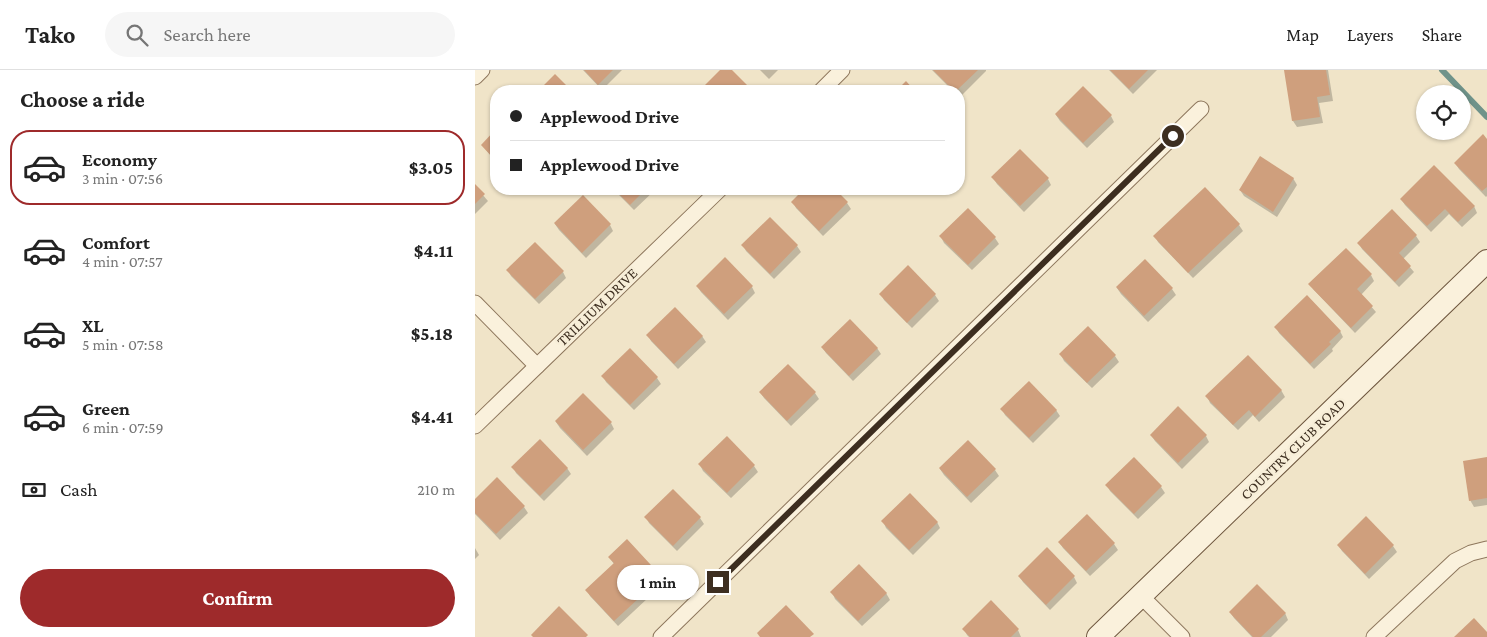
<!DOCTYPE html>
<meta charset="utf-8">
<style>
:root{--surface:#fff;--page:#f6f6f6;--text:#222;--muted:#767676;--line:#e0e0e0;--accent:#9e2a2b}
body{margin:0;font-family:"Crimson Pro",serif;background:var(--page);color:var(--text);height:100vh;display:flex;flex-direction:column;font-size:19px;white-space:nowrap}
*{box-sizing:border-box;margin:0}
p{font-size:16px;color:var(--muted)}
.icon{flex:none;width:28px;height:28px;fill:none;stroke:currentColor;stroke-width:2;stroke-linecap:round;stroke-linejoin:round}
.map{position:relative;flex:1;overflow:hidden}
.side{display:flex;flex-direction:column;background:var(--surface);width:475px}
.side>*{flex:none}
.banner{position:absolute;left:15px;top:15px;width:475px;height:110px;border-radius:20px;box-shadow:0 1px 4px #0004;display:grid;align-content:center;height:110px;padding:0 20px;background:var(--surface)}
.tools{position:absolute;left:941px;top:15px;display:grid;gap:10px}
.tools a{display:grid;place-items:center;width:55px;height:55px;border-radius:50%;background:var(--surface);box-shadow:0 1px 4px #0004;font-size:25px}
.end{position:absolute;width:22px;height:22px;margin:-11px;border:6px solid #3d2e20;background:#fff;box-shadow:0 0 0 2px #fff}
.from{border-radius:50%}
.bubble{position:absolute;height:35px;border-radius:18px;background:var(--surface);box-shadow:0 1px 4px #0004;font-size:16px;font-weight:700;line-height:35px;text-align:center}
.banner b{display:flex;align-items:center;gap:18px;height:48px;font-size:19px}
.banner b+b{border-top:1px solid var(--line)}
.banner i{width:12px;height:12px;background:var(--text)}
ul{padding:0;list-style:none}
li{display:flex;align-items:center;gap:15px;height:75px;margin:0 10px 8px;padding:0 10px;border:2px solid transparent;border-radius:20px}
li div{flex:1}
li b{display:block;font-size:19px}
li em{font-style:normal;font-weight:700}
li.on{border-color:var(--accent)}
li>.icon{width:45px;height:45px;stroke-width:1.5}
h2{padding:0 20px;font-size:22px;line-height:60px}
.pay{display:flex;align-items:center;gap:12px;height:55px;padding:0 20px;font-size:19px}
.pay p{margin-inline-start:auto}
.button{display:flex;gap:10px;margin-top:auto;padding:10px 20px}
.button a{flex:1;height:58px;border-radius:30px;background:var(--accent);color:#fff;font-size:20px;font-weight:700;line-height:58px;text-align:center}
header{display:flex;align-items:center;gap:30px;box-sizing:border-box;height:70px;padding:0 25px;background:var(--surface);border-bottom:1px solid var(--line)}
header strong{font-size:24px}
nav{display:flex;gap:28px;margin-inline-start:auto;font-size:18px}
.search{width:350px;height:45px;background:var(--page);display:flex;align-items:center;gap:12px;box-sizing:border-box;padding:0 18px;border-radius:28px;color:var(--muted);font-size:19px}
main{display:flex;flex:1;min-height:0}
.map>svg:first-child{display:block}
.shadow{fill:#0003}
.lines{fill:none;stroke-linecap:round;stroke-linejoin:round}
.stream{stroke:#6f938a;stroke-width:6}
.building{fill:#cf9f7d}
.street-casing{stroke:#8d765c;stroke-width:17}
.secondary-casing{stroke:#6f573f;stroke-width:24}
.street{stroke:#faf1dc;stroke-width:15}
.secondary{stroke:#faf1dc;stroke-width:22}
.route{stroke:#3d2e20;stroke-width:6}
.labels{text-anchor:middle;stroke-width:5;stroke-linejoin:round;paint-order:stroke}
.street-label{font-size:15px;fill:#3d2e20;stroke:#f7eed8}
</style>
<header>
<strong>Tako</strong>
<div class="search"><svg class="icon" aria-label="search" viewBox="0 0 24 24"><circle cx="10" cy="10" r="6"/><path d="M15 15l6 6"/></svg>Search here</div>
<nav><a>Map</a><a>Layers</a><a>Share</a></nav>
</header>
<main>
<section class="side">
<h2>Choose a ride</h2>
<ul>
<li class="on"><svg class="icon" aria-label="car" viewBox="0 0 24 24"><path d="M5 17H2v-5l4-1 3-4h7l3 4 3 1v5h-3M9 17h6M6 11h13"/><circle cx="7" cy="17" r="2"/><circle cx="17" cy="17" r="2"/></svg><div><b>Economy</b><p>3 min · 07:56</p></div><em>$3.05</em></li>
<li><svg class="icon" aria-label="car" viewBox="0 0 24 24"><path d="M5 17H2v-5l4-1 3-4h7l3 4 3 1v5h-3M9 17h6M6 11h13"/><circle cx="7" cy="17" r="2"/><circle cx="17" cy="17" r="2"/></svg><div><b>Comfort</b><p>4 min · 07:57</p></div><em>$4.11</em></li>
<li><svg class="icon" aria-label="car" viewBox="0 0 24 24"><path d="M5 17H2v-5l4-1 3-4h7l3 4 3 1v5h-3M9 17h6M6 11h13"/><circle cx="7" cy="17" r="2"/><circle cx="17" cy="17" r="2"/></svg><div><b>XL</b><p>5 min · 07:58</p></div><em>$5.18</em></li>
<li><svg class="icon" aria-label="car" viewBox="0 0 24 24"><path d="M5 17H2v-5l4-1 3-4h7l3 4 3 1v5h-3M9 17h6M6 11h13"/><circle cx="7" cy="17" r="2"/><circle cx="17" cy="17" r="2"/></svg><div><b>Green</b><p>6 min · 07:59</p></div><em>$4.41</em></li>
</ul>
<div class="pay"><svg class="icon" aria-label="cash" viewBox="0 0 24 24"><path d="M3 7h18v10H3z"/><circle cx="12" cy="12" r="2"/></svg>Cash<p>210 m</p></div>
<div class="button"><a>Confirm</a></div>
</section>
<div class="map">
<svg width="1012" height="567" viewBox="0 0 1012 567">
<rect width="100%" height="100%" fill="#f0e4c8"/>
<!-- shadow -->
<g class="shadow">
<polygon points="108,0 147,0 127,20"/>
<polygon points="247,0 256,0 276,21 225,21"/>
<polygon points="285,0 303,0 294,9"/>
<polygon points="457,0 511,0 511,1 484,28 484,21 478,21"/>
<polygon points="634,0 682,0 658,24"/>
<polygon points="810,0 853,0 858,31 844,33 848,53 822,57 818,51"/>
<polygon points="581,45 636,46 639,52 612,78 585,51"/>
<polygon points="21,61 21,92 7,75"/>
<polygon points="1012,71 1012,126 1011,127 984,99 980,93"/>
<polygon points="518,108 573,109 576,115 549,142 522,114"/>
<polygon points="818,108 822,115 802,147 769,126 765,120"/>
<polygon points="0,116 13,131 0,144"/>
<polygon points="138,119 181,119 159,140"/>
<polygon points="331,119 358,119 372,133 376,139 348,166 321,138 318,132"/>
<polygon points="730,119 764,155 768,161 718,208 683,172 680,166"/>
<polygon points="926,129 999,136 1002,143 987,157 974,144 956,162 930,135"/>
<polygon points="493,140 520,168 524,174 497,200 469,173 466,167"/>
<polygon points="917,141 941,166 945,172 928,189 939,202 924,217 887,179 884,173"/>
<polygon points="295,149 322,176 326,182 299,209 271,181 268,175"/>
<polygon points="80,154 135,155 138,161 111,188 84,160"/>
<polygon points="433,197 460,225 464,231 437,258 409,230 406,224"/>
<polygon points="33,200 88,202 91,208 64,234 36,206"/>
<polygon points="896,205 899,211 886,225 901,242 880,263 839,220 835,214"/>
<polygon points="222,216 277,217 280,223 253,250 226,222"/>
<polygon points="642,218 697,219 701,225 673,252 646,224"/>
<polygon points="801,257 865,261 868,267 857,279 858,281 839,299 804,263"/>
<polygon points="173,265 227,266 231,272 203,299 176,271"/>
<polygon points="347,277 402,278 406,284 378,311 351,283"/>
<polygon points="586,285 640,286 644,292 617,318 589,291"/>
<polygon points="313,295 340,323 344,329 316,356 289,328 285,322"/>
<polygon points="128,306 182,308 186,314 159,340 131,312"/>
<polygon points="806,320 810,327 784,352 778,345 763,360 735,333 732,326"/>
<polygon points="527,339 581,340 585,346 558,373 530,345"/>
<polygon points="81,352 136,353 139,359 112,386 85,358"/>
<polygon points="676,365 731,366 734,372 707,399 680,371"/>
<polygon points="1012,389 1012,435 999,437 995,430"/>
<polygon points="225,395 279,396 283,402 256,428 228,401"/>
<polygon points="38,397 92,398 96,404 69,431 41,403"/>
<polygon points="465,399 520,400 524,406 496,433 469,405"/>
<polygon points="22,409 49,437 53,443 25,470 0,444 0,431"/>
<polygon points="632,415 686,417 690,423 663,449 635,421"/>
<polygon points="198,420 225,448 229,454 202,481 174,453 171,447"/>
<polygon points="891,448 918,476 922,482 894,509 867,481 863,475"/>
<polygon points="408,451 462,452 465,458 438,485 411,458"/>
<polygon points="584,472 639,474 643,480 615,506 588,478"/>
<polygon points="0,478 4,485 0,489"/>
<polygon points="134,487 186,507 189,513 143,556 115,526 112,520 139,494"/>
<polygon points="544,506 599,507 602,513 575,540 548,512"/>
<polygon points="357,522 411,523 415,530 387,556 360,529"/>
<polygon points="516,532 543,560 546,567 494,567 492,565 489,559"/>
<polygon points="755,542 810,543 813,550 796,567 777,567 759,548"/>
</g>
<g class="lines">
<!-- stream -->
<polyline class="stream" points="967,0 1012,47"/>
</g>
<!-- building -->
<g class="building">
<polygon points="109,0 138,0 123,15"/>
<polygon points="245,0 257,0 278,21 224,21"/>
<polygon points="458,0 503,0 481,21 479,21"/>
<polygon points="635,0 673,0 654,19"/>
<polygon points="809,0 851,0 855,25 842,27 845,47 817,51"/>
<polygon points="80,4 97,21 63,21"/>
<polygon points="431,11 440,21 421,21"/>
<polygon points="608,16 637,45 608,73 580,44"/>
<polygon points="21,59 21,91 6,75"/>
<polygon points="1008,64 1012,69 1012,117 1007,121 979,93"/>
<polygon points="545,79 574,108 545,136 516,107"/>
<polygon points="785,86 819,108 798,142 764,120"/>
<polygon points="959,95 1000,136 983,152 970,139 952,156 925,129"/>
<polygon points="0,114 10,124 0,134"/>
<polygon points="730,117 765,154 713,203 678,166"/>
<polygon points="139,119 171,119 155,135"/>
<polygon points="329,119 360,119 373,132 344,161 316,132"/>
<polygon points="108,125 136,154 107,183 79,153"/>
<polygon points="493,138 521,167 493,195 464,166"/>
<polygon points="917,139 942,165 924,183 936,196 920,212 882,173"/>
<polygon points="295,147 323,175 295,204 266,175"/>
<polygon points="60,172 89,201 60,229 31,200"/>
<polygon points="871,178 897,204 882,219 898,236 876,258 833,214"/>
<polygon points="250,187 278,216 249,244 221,216"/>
<polygon points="670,189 698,218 669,246 641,217"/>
<polygon points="433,195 461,224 432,253 404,224"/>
<polygon points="832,225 866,261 854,272 856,274 835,294 799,257"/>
<polygon points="200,237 228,266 199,294 171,265"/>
<polygon points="375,249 403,278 374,306 346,277"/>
<polygon points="613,256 641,285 612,313 584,284"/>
<polygon points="155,278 183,307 155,335 126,306"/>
<polygon points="773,285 807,320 780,347 774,340 758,355 730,326"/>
<polygon points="313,294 341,322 312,351 284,322"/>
<polygon points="554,311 582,340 554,368 525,339"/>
<polygon points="108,323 137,352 108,380 80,351"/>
<polygon points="703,336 732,365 703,393 675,365"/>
<polygon points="252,366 280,395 252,423 223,394"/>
<polygon points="65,369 93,398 65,426 36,397"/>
<polygon points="493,370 521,399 492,427 464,398"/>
<polygon points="659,387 687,416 659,444 630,415"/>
<polygon points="1012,387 1012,428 994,431 988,391"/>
<polygon points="22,407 50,436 21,464 0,443 0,429"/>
<polygon points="198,419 226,447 198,476 169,447"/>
<polygon points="435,423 463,452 434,480 406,451"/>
<polygon points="612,444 640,473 611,501 583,472"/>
<polygon points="891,446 919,475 890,504 862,475"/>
<polygon points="152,469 187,507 139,551 110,520 139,493 133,487"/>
<polygon points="572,477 600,506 571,535 543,506"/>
<polygon points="384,494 412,523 383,551 355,522"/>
<polygon points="782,514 811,543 786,567 778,567 754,542"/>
<polygon points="516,530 544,559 536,567 495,567 487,559"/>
<polygon points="311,535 339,564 335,567 285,567 282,563"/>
<polygon points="84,536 113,565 111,567 58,567 56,565"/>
<polygon points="999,548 1012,562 1012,567 979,567"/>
</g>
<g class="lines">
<!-- street casing -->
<g class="street-casing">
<g id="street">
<polyline points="0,7 7,0"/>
<polyline points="346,21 367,0"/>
<polyline points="0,233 62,296"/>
<polyline points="0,356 245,119"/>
<polyline points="666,526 707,567"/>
<polyline points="186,567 726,39"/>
<polyline points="899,567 980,491 996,483 1012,479"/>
</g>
</g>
<!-- secondary casing -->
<g class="secondary-casing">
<polyline id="secondary" points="623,567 1012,191"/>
</g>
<!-- street -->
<use href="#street" class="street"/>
<!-- secondary -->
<use href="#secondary" class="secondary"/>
</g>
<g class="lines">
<!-- route -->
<polyline class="route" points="243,512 698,66"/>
</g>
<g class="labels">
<!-- street labels -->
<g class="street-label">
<text transform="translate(122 237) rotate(-44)" y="5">TRILLIUM DRIVE</text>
<text transform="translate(818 379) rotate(-44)" y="5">COUNTRY CLUB ROAD</text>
</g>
</g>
</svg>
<div class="tools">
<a><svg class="icon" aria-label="locate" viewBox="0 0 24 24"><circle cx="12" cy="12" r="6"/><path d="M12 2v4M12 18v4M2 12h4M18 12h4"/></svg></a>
</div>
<i class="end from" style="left:698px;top:66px"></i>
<i class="end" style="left:243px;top:512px"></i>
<div class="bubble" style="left:142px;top:495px;width:82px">1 min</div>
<div class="banner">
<b><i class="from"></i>Applewood Drive</b>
<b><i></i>Applewood Drive</b>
</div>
</div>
</main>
